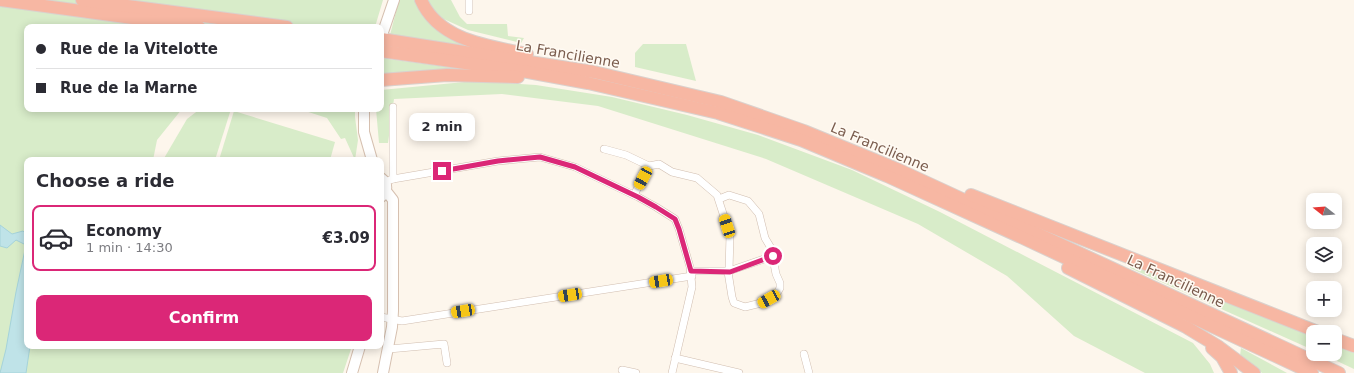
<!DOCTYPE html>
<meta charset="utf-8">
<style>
:root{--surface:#fff;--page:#f7f7f7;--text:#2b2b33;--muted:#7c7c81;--line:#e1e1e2;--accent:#db2777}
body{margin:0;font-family:"DejaVu Sans",sans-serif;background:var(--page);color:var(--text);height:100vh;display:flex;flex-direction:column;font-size:15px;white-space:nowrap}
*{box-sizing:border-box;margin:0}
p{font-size:13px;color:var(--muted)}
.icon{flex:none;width:22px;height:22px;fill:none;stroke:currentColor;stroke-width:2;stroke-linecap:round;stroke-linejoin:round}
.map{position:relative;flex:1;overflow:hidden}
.sheet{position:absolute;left:24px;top:157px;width:360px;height:192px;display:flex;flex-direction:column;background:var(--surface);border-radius:8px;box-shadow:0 2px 10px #0003}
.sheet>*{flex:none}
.guide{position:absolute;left:24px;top:24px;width:360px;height:88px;border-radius:8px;box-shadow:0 2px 10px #0003;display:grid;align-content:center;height:88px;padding:0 12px;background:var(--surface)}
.needle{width:26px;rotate:287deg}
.fabs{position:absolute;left:1306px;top:193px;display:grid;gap:8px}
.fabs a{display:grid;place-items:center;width:36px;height:36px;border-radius:8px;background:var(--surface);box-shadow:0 2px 10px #0003;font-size:20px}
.end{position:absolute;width:18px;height:18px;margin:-9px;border:5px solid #db2777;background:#fff;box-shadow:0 0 0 2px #fff}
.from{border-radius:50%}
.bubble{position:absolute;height:28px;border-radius:8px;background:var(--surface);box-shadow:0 2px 10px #0003;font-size:13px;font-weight:800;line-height:28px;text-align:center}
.car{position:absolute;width:12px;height:24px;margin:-12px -6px;border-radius:5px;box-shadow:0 0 3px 1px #0007;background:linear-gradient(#f5c518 24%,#345 0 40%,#f5c518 0 76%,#345 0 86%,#f5c518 0)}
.guide b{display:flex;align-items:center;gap:14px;height:38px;font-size:15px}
.guide b+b{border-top:1px solid var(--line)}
.guide i{width:10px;height:10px;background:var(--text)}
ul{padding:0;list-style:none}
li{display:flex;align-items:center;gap:12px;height:66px;margin:0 8px 6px;padding:0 4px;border:2px solid transparent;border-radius:8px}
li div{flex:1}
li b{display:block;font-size:15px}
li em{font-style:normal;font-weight:800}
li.current{border-color:var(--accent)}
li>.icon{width:36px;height:36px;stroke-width:1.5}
h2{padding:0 12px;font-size:18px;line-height:48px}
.action{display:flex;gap:8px;margin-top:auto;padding:8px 12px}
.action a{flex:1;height:46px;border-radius:8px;background:var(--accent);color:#fff;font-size:16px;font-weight:800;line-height:46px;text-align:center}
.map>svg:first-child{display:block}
.green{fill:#d8ecc9}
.water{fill:#bfe3e8;stroke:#a5d3da}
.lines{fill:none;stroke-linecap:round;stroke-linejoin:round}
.street-casing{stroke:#d1beb0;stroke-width:8}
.secondary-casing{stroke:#d6c0b0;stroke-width:12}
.highway-casing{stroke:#dad1cd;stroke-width:14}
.street{stroke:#fff;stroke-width:7}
.secondary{stroke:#fff;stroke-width:10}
.highway{stroke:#f7b7a3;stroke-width:12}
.route{stroke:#db2777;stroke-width:5}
.labels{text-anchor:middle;stroke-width:3;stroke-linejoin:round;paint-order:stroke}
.street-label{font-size:14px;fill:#7a5c4d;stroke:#fffaf3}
</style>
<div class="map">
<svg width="1354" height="373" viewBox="0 0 1354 373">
<rect width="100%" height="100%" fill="#fdf6ec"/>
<!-- green -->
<g class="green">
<polygon points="0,0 383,0 375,27 27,27 27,109 182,109 157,140 153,160 27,160 27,346 352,346 343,373 0,373"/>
<polygon points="399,0 419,0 477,47 390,35"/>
<polygon points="425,0 451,0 460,17 467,24 507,24 508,36 524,38 521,43 468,30 437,16"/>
<polygon points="643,44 686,44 696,81 635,67 635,53"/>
<polygon points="381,58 490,73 385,76 381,74"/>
<polygon points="475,81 536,85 612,97 687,115 758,135 852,170 940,212 1193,343 1210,364 1214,373 1145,373 1074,336 1007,276 918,224 766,159 598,106 502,94 394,99 388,143 379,143 376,109 381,109 381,90"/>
<polygon points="200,109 231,109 215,160 163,160 187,119"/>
<polygon points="299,109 355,109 355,117 358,140 355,160 345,138 341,139 327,118"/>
<polygon points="234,111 335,142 330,160 219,160"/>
<polygon points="1132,263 1313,337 1313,350 1130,268"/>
<polygon points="1335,346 1354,353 1354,369 1322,354 1335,354"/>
<polygon points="1241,348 1287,373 1262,373 1240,356"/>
</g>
<!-- water -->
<polygon class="water" points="0,225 12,234 23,231 27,235 27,346 30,346 26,373 0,373 6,349 16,292 26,245 16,240 7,248 0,246"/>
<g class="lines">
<!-- street casing -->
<g class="street-casing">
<g id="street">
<polyline points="469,11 469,0"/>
<polyline points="604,149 626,155 649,166"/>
<polyline points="393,179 393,107"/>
<polyline points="385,182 393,179 498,161 540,157 575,167 638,197 656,207 675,219 679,229 690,267 692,287 672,373"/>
<polyline points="634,195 649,166 659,164 672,172 697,178 717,195 730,235 729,271"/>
<polyline points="719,199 729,195 748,201 759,214 765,238 771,248 776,274 780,283 780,288 776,295 761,303 745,307 734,303 732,297 728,272"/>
<polyline points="691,271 729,271 773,256"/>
<polyline points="381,317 402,321 692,276"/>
<polyline points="389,349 444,344 447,363"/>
<polyline points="804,354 809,373"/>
<polyline points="675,358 739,373"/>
<polyline points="622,370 636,373"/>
</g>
</g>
<!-- secondary casing -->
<g class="secondary-casing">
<g id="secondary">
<polyline points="381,38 394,0"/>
<polyline points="364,109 364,132 372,160"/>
<path d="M 381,178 C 388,183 388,192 381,197"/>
<polyline points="352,373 360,346"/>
<polyline points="383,373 392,327 393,311 393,200 386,191"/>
</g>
</g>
<!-- highway casing -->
<g class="highway-casing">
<g id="highway">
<polyline points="0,0 199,27"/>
<polyline points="82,0 287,27"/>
<path d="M 421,0 C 439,41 489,46 527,54"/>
<polyline points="381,39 594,72 721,102 804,131 897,169 1339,373"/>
<polyline points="381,51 528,72 588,83 718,113 801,140 887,176 1023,238 1312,373"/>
<polyline points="381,80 447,75 518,77"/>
<polyline points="971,195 1318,332"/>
<polyline points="1068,268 1186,327 1219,347 1254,373"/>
<polyline points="1335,339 1354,346"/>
<polyline points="1212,348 1222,357 1231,373"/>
</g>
</g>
<!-- street -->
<use href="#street" class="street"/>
<!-- secondary -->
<use href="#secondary" class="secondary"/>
<!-- highway -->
<use href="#highway" class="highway"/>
</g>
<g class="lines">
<!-- route -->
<polyline class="route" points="442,171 498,161 540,157 575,167 638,197 656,207 675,219 679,229 691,271 730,272 773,256"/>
</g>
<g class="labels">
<!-- street labels -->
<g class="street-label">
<text transform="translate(568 54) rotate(10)" y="5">La Francilienne</text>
<text transform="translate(880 147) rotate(23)" y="5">La Francilienne</text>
<text transform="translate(1176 281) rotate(25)" y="5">La Francilienne</text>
</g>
</g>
</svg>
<div class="fabs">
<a><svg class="needle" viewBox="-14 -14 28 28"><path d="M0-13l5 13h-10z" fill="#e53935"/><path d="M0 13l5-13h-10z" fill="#7c7c81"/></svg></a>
<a><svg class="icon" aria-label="layers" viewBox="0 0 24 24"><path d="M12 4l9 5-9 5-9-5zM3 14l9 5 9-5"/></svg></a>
<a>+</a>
<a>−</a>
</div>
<i class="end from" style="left:773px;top:256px"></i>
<i class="end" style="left:442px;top:171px"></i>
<div class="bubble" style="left:409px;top:113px;width:66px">2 min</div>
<i class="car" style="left:643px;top:178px;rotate:208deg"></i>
<i class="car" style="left:727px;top:226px;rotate:342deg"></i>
<i class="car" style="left:661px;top:281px;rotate:261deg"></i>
<i class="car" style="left:570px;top:295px;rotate:261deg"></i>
<i class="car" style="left:769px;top:299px;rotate:241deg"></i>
<i class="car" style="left:463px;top:311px;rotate:261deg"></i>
<div class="guide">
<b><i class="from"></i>Rue de la Vitelotte</b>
<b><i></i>Rue de la Marne</b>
</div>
<section class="sheet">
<h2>Choose a ride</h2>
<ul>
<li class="current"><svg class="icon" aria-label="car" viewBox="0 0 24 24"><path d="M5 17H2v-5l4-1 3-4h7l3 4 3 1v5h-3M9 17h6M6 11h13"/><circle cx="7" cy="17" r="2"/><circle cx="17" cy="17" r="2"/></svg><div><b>Economy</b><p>1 min · 14:30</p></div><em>€3.09</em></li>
</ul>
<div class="action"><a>Confirm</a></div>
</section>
</div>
